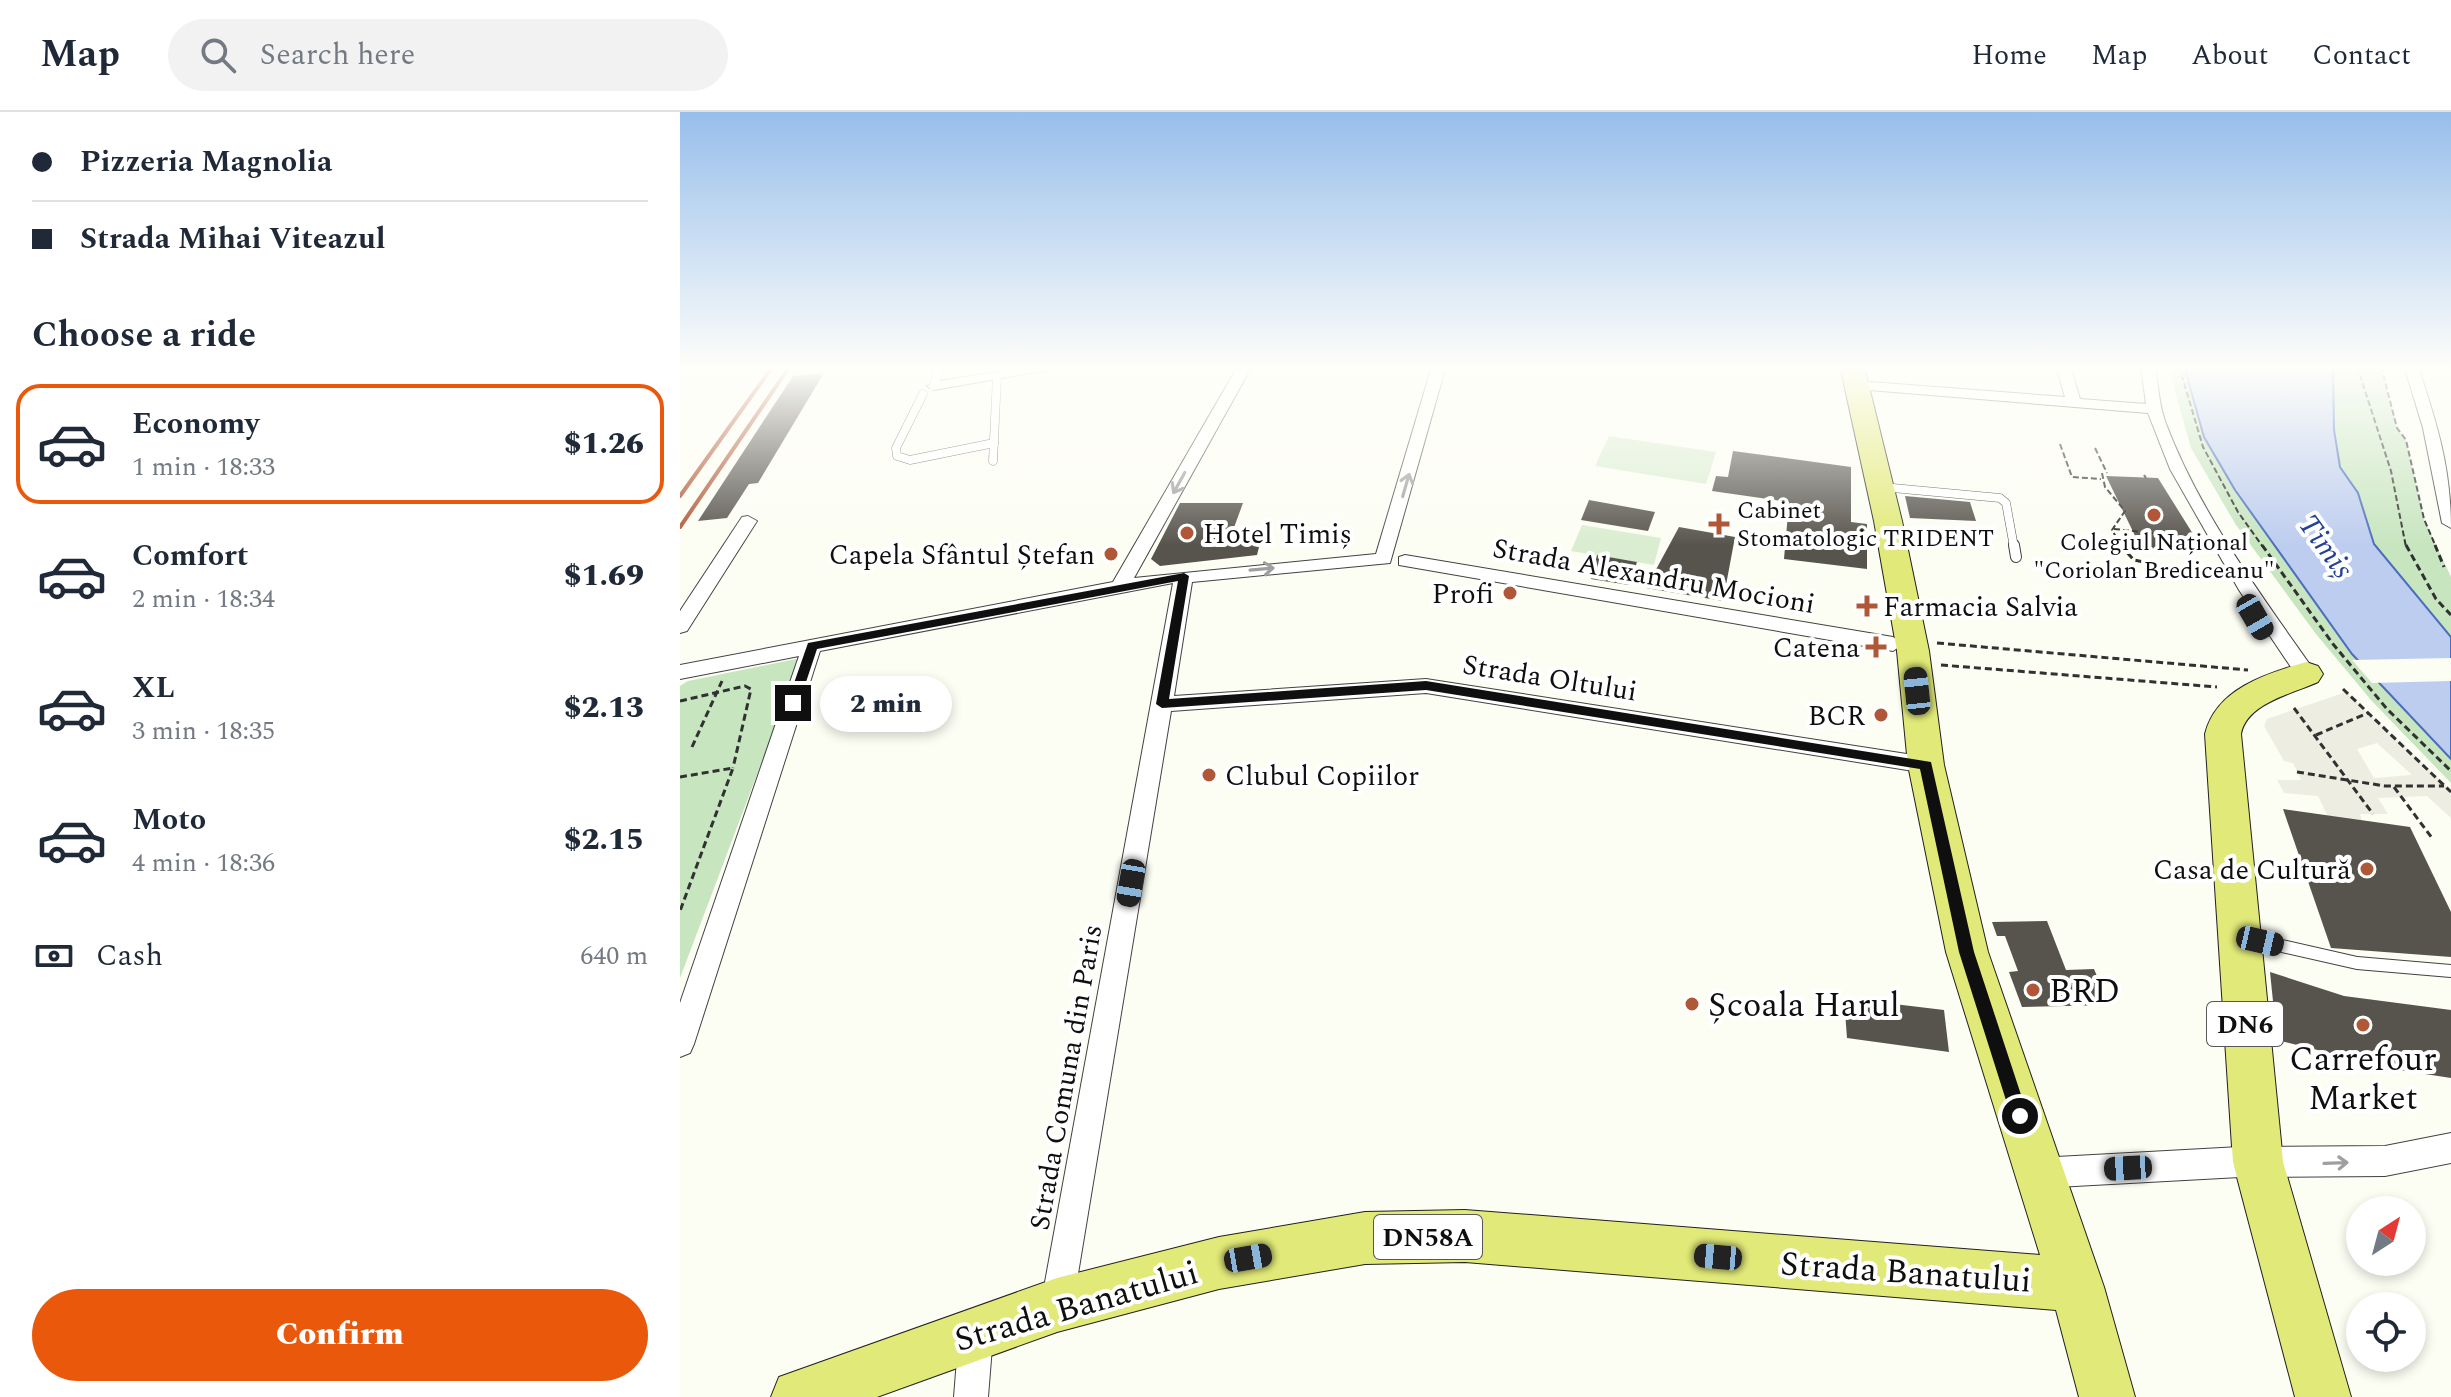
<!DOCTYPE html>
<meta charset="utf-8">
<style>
:root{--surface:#fff;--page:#f2f2f3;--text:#1f2937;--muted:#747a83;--line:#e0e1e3;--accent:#ea580c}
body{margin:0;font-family:Spectral,serif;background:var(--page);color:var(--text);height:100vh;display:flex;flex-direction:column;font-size:30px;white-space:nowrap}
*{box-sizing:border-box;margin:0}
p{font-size:26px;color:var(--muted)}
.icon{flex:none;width:44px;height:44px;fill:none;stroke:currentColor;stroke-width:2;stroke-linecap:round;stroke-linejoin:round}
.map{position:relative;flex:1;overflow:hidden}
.drawer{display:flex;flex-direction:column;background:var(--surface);width:680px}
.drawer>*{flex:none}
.guide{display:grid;align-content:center;height:176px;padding:0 32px;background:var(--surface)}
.needle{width:52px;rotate:36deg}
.tools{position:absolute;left:1666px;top:1084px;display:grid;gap:16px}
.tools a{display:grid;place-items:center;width:80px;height:80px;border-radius:50%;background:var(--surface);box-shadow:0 4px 12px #0003;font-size:40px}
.end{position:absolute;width:36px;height:36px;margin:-18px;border:10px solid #0f0f0f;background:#fff;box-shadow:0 0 0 4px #fff}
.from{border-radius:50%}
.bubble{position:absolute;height:56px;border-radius:28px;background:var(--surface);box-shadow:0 4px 12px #0003;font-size:26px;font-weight:800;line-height:56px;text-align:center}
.car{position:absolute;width:24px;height:48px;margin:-24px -12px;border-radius:10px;box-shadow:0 0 6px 2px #0007;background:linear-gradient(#222 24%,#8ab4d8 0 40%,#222 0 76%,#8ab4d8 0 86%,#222 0)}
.guide b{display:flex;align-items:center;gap:28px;height:76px;font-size:30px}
.guide b+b{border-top:2px solid var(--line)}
.guide i{width:20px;height:20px;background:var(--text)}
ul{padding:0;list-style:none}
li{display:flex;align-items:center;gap:24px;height:120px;margin:0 16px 12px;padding:0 16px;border:4px solid transparent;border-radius:24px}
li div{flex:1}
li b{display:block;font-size:30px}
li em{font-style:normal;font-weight:800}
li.current{border-color:var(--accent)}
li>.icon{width:72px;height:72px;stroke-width:1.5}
h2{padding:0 32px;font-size:36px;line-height:96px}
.pay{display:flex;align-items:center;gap:20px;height:88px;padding:0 32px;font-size:30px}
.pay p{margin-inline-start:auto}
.button{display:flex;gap:16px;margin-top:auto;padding:16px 32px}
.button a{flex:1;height:92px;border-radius:48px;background:var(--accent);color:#fff;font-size:32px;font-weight:800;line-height:92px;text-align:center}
header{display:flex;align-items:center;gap:48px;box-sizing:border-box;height:112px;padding:0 40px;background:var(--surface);border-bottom:2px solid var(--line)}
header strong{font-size:38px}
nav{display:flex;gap:44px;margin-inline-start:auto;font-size:28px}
.search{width:560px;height:72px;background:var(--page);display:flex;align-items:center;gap:20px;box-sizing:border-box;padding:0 28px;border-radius:44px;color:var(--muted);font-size:30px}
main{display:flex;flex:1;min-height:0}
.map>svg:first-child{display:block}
.green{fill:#c7e5bf}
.pitch{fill:#daedd0}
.plaza{fill:#edeee1;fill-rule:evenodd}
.water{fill:#bdcdef;stroke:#4c6dbe;stroke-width:2}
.pier{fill:#fcfdf3}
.building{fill:#57544d}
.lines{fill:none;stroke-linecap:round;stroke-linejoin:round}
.lane-far2-casing{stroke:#424242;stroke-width:9}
.lane-far1-casing{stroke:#424242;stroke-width:12}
.lane-casing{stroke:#424242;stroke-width:14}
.street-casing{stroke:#424242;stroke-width:2}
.primary-casing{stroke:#202020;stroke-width:2}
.path-far1{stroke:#313131;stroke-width:2;stroke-dasharray:6 3;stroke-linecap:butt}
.path{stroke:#313131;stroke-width:3;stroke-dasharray:7 4;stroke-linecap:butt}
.lane-far2{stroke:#fff;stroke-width:8}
.lane-far1{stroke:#fff;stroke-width:10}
.lane{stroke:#fff;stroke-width:12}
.street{fill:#fff;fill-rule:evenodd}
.primary{fill:#e1e978;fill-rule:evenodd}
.rail{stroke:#b05737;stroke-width:4}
.oneway{stroke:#9f9f9f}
.route{fill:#0f0f0f}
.poi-dot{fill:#b05737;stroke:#fff;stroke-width:3}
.labels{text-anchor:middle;stroke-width:8;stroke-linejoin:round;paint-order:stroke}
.far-poi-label{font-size:24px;fill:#0f0f0f;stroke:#fff;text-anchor:start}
.shield{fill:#fff;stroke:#575757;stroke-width:2}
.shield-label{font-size:26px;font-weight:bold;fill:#0f0f0f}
.poi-label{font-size:28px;fill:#0f0f0f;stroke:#fff;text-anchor:end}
.street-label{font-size:28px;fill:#0f0f0f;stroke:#fff}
.water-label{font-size:30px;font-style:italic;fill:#264293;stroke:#fff}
.near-poi-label{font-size:34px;fill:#0f0f0f;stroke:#fff;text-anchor:start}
.near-street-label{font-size:34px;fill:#0f0f0f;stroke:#fff}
</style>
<header>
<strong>Map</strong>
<div class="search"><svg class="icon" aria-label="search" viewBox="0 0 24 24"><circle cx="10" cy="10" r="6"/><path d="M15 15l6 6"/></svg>Search here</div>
<nav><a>Home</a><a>Map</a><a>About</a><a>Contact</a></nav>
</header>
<main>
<section class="drawer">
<div class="guide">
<b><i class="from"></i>Pizzeria Magnolia</b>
<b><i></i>Strada Mihai Viteazul</b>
</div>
<h2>Choose a ride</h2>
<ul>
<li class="current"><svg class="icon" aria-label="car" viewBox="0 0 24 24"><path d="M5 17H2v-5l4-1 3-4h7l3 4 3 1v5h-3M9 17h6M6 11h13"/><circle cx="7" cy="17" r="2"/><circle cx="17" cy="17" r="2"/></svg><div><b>Economy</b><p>1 min · 18:33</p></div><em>$1.26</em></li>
<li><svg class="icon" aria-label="car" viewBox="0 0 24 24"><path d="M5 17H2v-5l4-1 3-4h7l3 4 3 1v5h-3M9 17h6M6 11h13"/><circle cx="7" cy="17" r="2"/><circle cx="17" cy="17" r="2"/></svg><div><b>Comfort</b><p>2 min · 18:34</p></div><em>$1.69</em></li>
<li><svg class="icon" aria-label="car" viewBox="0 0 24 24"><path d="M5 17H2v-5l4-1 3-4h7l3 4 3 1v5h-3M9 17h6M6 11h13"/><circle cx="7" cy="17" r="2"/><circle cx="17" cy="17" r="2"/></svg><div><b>XL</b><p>3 min · 18:35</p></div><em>$2.13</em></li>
<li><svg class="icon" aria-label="car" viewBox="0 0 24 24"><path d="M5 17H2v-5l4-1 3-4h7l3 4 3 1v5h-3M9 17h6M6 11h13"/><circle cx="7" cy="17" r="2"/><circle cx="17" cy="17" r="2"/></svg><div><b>Moto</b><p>4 min · 18:36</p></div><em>$2.15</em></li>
</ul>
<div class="pay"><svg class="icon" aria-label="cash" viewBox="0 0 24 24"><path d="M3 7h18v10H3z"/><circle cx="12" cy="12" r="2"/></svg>Cash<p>640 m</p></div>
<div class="button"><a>Confirm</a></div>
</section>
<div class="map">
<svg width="1771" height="1285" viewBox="0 0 1771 1285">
<rect width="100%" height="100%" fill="#fcfdf3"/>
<!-- green -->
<g class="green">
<polygon points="1488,254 1504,254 1524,325 1555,378 1672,542 1771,647 1771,671 1691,588 1636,522 1556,413 1511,336"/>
<polygon points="1653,254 1701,254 1717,316 1726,328 1744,407 1771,465 1771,525 1694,432 1678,381 1660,355 1654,318"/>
<polygon points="121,546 0,866 0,574 8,569"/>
</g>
<!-- pitch -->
<g class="pitch">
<polygon points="929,324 1036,340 1026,372 915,354"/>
<polygon points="902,413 981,426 974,453 891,439"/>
</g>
<!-- plaza -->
<path class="plaza" d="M 1666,580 L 1771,678 L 1771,706 L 1747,684 L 1698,686 L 1708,702 L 1680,702 L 1684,715 L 1650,709 L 1638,684 L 1604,681 L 1597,668 L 1621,668 L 1613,651 L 1604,649 L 1584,614 L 1587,607 ZM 1697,631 L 1731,662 L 1731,663 L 1694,666 L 1677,637 Z"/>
<!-- water -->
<polygon class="water" points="1504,254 1653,254 1654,318 1660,355 1678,381 1694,432 1771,525 1771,647 1672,542 1555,378 1524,325"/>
<!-- pier -->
<polygon class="pier" points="1771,546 1771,569 1692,571 1672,548"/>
<!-- building -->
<g class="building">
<polygon points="144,261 78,371 69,372 47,406 18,409 113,264"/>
<polygon points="1053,339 1171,355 1171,410 1187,412 1187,457 1104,447 1109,390 1032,379 1036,364 1048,365"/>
<polygon points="1426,364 1478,366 1523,438 1461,436"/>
<polygon points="1225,384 1290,390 1296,409 1230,406"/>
<polygon points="909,388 975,400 968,419 901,408"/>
<polygon points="500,391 563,391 552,421 583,419 577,443 480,454 471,447"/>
<polygon points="999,415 1055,425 1043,489 966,476"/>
<polygon points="917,443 957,450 949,473 911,467"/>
<polygon points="1603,697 1730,715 1771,800 1771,845 1651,836"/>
<polygon points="1367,809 1386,858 1414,857 1429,893 1342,895 1329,860 1338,859 1325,824 1317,824 1312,810"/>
<polygon points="1590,860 1664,884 1771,898 1771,966 1719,958 1597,928"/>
<polygon points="1164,886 1264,898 1269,940 1167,926"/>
</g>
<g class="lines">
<!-- lane-far2 casing -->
<g class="lane-far2-casing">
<g id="lane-far2">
<polyline points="254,274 259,254"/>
<polyline points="243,282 216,336 217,344 230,348 314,331"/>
<polyline points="313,349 317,264"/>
<polyline points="1202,375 1320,386 1326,391 1334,435"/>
</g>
</g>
<!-- lane-far1 casing -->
<g class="lane-far1-casing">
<polyline id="lane-far1" points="1334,433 1336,445"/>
</g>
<!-- lane casing -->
<g class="lane-casing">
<polyline id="lane" points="1567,826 1677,851 1771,859"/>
</g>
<!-- street casing -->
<g class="street-casing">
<g id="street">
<polygon points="352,254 390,254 254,278 247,274 254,270"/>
<polygon points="558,254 572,254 454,466 696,442 752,254 766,254 710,451 512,470 494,584 746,567 1246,645 1254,647 1257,653 1254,659 1246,661 746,581 491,599 393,1192 389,1204 377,1208 365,1204 361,1192 493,471 140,539 14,932 10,941 0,945 0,891 119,544 0,567 0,553 433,470"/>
<path d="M 1376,254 L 1390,254 L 1400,287 L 1466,292 L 1461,254 L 1475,254 C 1478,272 1479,292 1485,309 C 1518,398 1579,480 1633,557 L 1636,562 L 1633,567 L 1619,567 L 1559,478 L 1490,357 L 1468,301 L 1177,277 L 1170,273 L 1177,269 L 1385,285 Z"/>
<path d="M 1724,254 L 1738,254 C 1757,312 1771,355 1771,416 L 1762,411 L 1743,316 Z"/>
<polygon points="68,404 77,409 7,519 0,521 0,499 62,405"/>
<polygon points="725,443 1213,525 1223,532 1213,539 719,453 719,445"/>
<polygon points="1771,1021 1771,1051 1705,1064 1560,1065 1358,1076 1347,1072 1343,1061 1347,1050 1358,1046 1560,1035 1705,1034"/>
<polygon points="296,1205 308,1210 313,1222 308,1285 274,1285 279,1222 284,1210"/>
</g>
</g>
<!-- primary casing -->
<g class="primary-casing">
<g id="primary">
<polygon points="1160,254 1184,254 1222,409 1249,539 1264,653 1308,840 1424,1175 1455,1285 1399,1285 1376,1198 785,1150 685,1152 539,1177 377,1220 197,1285 91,1285 99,1265 377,1166 539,1125 685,1100 785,1098 1360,1143 1266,840 1228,653 1217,539 1194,409"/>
<path d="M 1626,550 L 1638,554 L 1643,562 L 1638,570 C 1612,582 1567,591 1561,622 L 1603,1050 L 1671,1285 L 1615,1285 L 1553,1050 L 1525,622 C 1536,577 1585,562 1626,550 Z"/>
</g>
</g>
<!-- path-far1 -->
<g class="path-far1">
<polyline points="1499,254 1523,335 1558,400 1583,435"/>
<polyline points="1677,254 1711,359 1726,435"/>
<polyline points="1701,254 1717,316 1726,328 1744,407 1756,435"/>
<polyline points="1380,332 1392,365 1421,367"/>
<polyline points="1415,336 1427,361"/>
<polyline points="1422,361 1425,375 1445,399 1432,418 1442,435"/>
<polyline points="1464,363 1466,366"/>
<polyline points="1434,417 1473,421"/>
</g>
<!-- path -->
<g class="path">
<polyline points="1440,433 1454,448 1492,456"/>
<polyline points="1582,433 1653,532 1707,597 1771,659"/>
<polyline points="1726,433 1756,487 1771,503"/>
<polyline points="1755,433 1764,455"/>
<polyline points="1257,531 1568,558"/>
<polyline points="1261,553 1537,575"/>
<polyline points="1663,577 1771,680"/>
<polyline points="0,589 65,574 71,577 53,656"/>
<polyline points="1614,596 1693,702"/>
<polyline points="1636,623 1688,601"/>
<polyline points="12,635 42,569"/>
<polyline points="1617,660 1705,674 1764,674"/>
<polyline points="0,665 53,656 0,799"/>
<polyline points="1714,675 1752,726"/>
</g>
<!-- lane-far2 -->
<use href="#lane-far2" class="lane-far2"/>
<!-- lane-far1 -->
<use href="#lane-far1" class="lane-far1"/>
<!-- lane -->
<use href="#lane" class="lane"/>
<!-- street -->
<use href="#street" class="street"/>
<!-- primary -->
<use href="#primary" class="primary"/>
<!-- rail -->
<g class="rail">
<polyline points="0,384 93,254"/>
<polyline points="0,415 110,254"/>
</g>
</g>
<!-- one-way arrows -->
<defs><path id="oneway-shaft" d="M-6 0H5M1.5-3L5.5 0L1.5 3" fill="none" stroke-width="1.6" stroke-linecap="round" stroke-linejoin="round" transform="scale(2)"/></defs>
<g class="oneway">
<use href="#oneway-shaft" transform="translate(499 371) rotate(119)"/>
<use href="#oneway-shaft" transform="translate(726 373) rotate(-74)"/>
<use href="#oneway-shaft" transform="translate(582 457) rotate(-5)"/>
<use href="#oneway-shaft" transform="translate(1656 1051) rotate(-2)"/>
</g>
<!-- sky -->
<linearGradient id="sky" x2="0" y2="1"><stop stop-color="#97beeb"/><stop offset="0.59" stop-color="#fefefa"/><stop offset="1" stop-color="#fefefa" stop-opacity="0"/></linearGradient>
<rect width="1771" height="434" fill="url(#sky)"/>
<!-- route -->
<polygon class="route" points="504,461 509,464 489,587 746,569 1251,650 1294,840 1348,1004 1346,1010 1340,1012 1331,1004 1279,840 1240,657 746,578 482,596 476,592 498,469 137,537 119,591 113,595 107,591 128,531"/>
<!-- markers -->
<g class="poi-dot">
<circle cx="1474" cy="403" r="8"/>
<path d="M1035 400h8v8h8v8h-8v8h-8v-8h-8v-8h8z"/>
<circle cx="507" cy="421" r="8"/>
<circle cx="431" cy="442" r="8"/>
<circle cx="830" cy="481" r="8"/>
<path d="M1183 482h8v8h8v8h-8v8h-8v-8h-8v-8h8z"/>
<path d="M1192 523h8v8h8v8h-8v8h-8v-8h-8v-8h8z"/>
<circle cx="1201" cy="603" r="8"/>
<circle cx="529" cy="663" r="8"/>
<circle cx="1687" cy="757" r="8"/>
<circle cx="1353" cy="878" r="8"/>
<circle cx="1012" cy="892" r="8"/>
<circle cx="1683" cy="913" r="8"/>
</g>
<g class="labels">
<!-- far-poi labels -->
<g class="far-poi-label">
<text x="1057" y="406">Cabinet<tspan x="1057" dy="28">Stomatologic TRIDENT</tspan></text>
<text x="1474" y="438" text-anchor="middle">Colegiul Național<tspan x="1474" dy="28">"Coriolan Brediceanu"</tspan></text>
</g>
<!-- shield labels -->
<g class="shield">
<rect x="1527" y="890" width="76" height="44" rx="6"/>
<rect x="694" y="1103" width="108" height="44" rx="6"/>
</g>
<g class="shield-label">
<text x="1565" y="921">DN6</text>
<text x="748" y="1134">DN58A</text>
</g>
<!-- poi labels -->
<g class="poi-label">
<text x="523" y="431" text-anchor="start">Hotel Timiș</text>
<text x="415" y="452">Capela Sfântul Ștefan</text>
<text x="814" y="491">Profi</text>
<text x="1203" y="504" text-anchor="start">Farmacia Salvia</text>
<text x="1180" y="545">Catena</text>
<text x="1185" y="613">BCR</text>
<text x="545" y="673" text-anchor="start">Clubul Copiilor</text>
<text x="1671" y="767">Casa de Cultură</text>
</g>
<!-- street labels -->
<g class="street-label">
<text transform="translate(974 463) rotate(10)" y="10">Strada Alexandru Mocioni</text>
<text transform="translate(870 565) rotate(9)" y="10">Strada Oltului</text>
<text transform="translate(385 965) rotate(-80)" y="10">Strada Comuna din Paris</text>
</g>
<!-- water labels -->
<g class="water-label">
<text transform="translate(1646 434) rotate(54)" y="10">Timiș</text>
</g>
<!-- near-poi labels -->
<g class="near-poi-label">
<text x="1369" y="890">BRD</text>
<text x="1028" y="904">Școala Harul</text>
<text x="1683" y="958" text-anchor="middle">Carrefour<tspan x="1683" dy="39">Market</tspan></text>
</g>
<!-- near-street labels -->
<g class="near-street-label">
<text transform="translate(1226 1159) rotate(4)" y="12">Strada Banatului</text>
<text transform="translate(396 1193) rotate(-16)" y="12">Strada Banatului</text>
</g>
</g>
</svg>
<div class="tools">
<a><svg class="needle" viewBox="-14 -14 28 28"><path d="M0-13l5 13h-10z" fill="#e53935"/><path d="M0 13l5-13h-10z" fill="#747a83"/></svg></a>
<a><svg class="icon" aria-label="locate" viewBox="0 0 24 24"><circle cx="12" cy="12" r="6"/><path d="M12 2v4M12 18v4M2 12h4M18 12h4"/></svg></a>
</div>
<i class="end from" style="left:1340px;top:1004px"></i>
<i class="end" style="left:113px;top:591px"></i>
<div class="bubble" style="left:140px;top:564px;width:132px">2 min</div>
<i class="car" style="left:1575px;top:505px;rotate:150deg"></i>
<i class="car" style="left:1237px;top:579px;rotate:354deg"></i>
<i class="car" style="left:451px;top:771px;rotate:190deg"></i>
<i class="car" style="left:1580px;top:829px;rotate:103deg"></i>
<i class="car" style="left:1448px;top:1056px;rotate:267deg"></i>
<i class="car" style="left:1038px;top:1145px;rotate:275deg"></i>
<i class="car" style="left:568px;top:1146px;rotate:80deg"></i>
</div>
</main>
